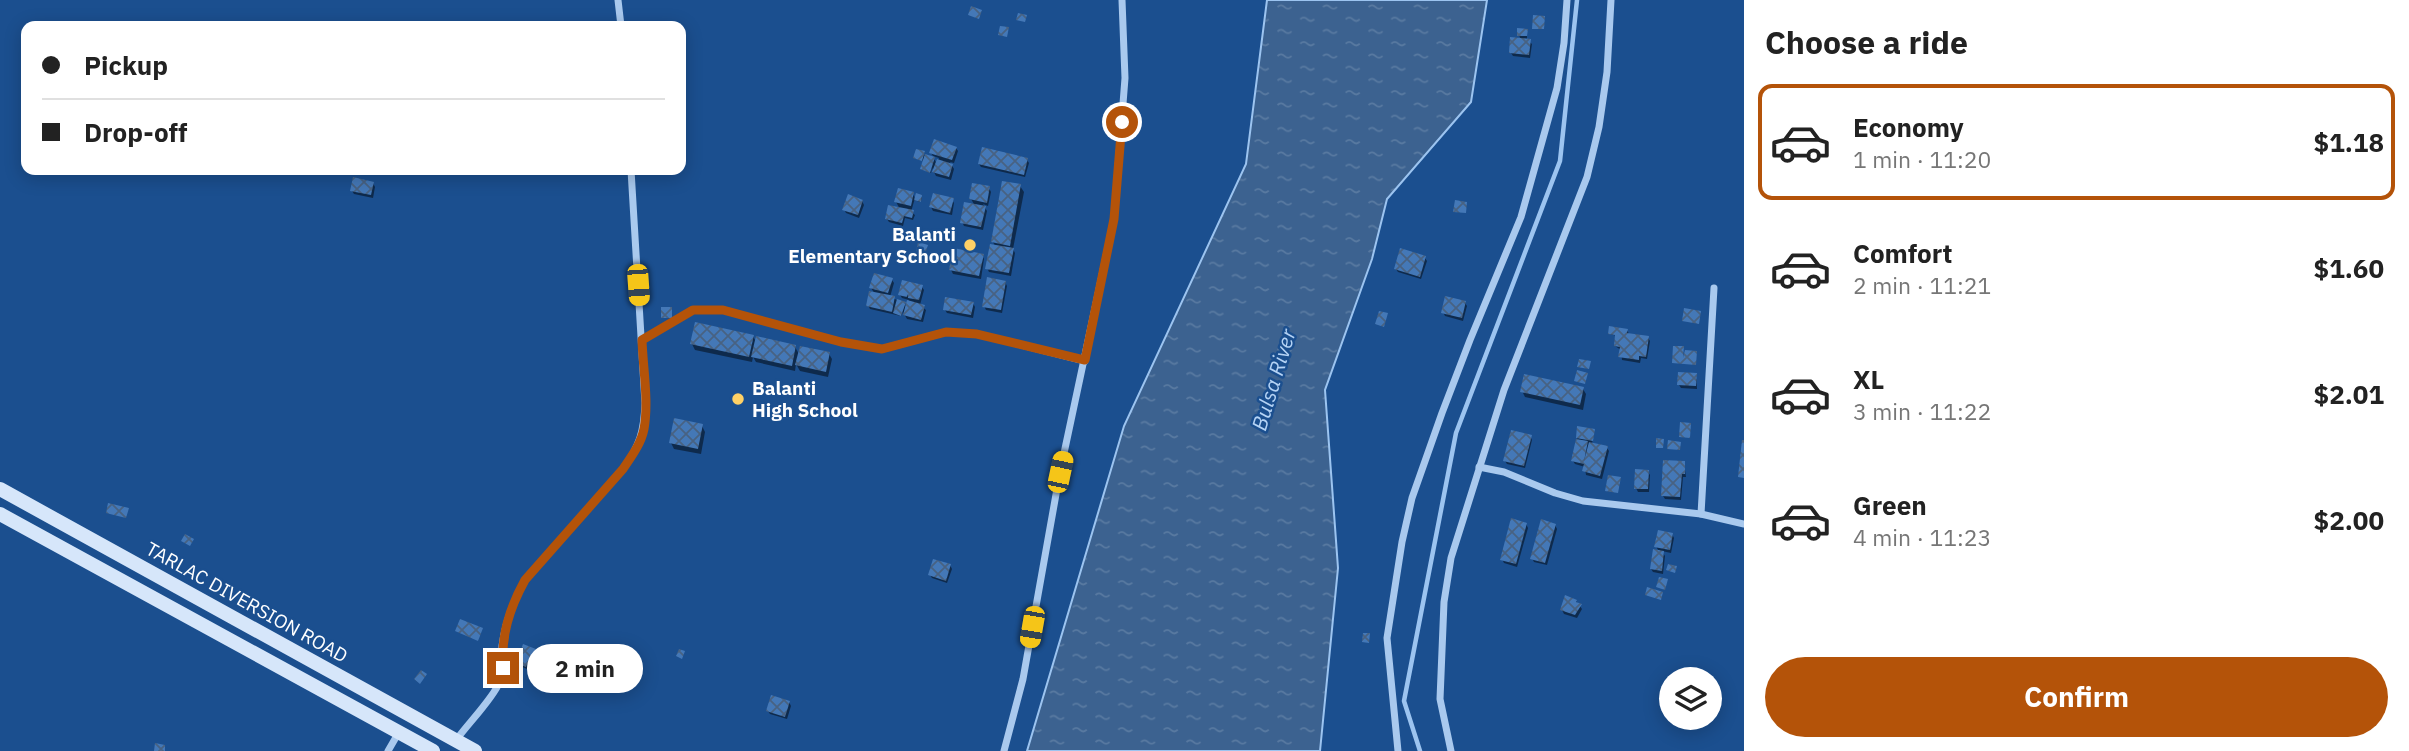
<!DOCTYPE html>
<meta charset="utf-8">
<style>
:root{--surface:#fff;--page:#f2f2f2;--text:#222;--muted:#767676;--line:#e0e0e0;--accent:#b45309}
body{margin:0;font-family:"IBM Plex Sans",sans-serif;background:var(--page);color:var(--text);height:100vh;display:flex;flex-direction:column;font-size:26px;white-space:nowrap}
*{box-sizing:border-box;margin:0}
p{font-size:23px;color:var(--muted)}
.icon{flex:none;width:38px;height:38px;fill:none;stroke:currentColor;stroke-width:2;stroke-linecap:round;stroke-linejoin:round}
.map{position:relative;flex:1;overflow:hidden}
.panel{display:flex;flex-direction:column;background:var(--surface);width:665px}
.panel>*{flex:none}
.top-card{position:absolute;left:21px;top:21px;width:665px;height:154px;border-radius:14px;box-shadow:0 4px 18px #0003;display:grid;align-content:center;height:154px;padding:0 21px;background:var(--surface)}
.tools{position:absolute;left:1659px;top:667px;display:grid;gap:14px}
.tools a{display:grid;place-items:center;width:63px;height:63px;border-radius:50%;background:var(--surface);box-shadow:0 4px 18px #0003;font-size:35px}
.end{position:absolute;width:32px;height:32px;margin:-16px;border:9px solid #b45309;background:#fff;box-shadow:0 0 0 4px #fff}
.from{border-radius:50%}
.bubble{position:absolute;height:49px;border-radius:24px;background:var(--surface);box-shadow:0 4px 18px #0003;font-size:23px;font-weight:700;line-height:49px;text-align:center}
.car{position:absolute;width:21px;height:42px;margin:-21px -10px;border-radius:9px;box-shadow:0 0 5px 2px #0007;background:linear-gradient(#f5c518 24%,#345 0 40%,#f5c518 0 76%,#345 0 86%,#f5c518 0)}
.top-card b{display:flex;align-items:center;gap:24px;height:66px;font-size:26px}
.top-card b+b{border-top:2px solid var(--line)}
.top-card i{width:18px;height:18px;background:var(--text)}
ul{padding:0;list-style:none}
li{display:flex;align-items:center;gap:21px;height:116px;margin:0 14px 10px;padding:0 7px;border:4px solid transparent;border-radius:14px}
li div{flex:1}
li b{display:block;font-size:26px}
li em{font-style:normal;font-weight:700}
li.on{border-color:var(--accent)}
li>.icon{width:63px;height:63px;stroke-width:1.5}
h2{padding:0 21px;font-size:32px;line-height:84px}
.primary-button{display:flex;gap:14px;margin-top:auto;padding:14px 21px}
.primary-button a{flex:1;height:80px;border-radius:42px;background:var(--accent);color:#fff;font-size:28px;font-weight:700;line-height:80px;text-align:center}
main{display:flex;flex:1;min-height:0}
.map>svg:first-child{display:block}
.water{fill:url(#water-ripples);stroke:#9cc4f0;stroke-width:2}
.shadow{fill:#0007}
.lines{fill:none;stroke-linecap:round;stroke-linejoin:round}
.stream{stroke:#9cc4f0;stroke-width:4.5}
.building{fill:url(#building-cross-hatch)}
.street{stroke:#a9c9ee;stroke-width:7}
.secondary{stroke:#d6e6fa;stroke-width:14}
.route{stroke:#b45309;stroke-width:9}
.poi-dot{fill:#ffd166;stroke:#1b4f8f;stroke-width:2.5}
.labels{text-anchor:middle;stroke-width:5;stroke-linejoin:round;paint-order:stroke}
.poi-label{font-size:19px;font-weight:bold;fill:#fff;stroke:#1b4f8f;text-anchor:end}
.street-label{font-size:19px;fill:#fff;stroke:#1b4f8f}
.water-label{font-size:21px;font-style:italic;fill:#b5d3f5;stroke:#1b4f8f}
</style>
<main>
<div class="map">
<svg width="1744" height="751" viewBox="0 0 1744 751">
<defs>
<pattern id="water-ripples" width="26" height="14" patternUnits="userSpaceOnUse" patternTransform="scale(1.75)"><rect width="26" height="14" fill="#3c6290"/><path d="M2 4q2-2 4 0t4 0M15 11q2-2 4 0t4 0" fill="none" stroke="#597aa1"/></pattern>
<pattern id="building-cross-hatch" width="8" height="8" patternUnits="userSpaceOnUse" patternTransform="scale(1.75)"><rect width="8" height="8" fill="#4478b7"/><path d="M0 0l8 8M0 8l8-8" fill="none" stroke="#486282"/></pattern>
</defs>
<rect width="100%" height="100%" fill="#1b4f8f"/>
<!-- water -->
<polygon class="water" points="1267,0 1487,0 1471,102 1387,199 1372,259 1325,390 1338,568 1320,751 1027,751 1124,426 1246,164"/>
<!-- shadow -->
<g class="shadow">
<polygon points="1527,31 1527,40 1532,44 1530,58 1513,56 1511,53 1521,40 1519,35"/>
<polygon points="956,148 958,151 954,163 950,162 954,169 951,180 936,176 932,168 931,173 923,170 924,161 915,158 924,155 934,159 937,164 939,158 933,156 931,153"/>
<polygon points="1027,160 1029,163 1025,177 981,167 979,164"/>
<polygon points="373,183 375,187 373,198 354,194 352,191"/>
<polygon points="1020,186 1024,192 1013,249 1015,253 1011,276 989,272 987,268 995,246 993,242"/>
<polygon points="989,188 991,192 988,206 983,204 987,211 983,230 964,226 962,222 975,206 971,199"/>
<polygon points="913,194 916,200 922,197 921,202 917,201 915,198 911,212 915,215 913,220 905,218 903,226 889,222 887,219 900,209 896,202"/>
<polygon points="952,200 954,203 952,215 933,211 931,207"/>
<polygon points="862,201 864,205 859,218 846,213 844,209"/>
<polygon points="895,228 899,229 899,235 895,234"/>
<polygon points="982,255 984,259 981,279 953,274 951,270"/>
<polygon points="1425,258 1427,261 1421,279 1398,272 1396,269"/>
<polygon points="892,280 894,283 890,297 904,303 907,307 909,300 902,298 900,295 922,287 924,290 920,305 926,310 923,322 907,319 903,312 901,316 870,309 868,305 875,294 871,288"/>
<polygon points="1005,282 1007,286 1002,313 986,310 984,306"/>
<polygon points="973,303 975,307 973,318 947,313 945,310"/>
<polygon points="1465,303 1467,306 1463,321 1445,316 1443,312"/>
<polygon points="1627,330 1629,334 1648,338 1650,341 1647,359 1641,358 1640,363 1622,360 1621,350 1615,346 1617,336 1610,334"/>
<polygon points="753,336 756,342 795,347 799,354 829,354 832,359 828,377 800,371 796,364 795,371 756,362 753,357 752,362 695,350 692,344"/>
<polygon points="1696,374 1697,389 1681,388 1679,385"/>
<polygon points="1583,389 1586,394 1583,410 1525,397 1522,391"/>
<polygon points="702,426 705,432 701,454 674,449 671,443"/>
<polygon points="1594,432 1592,444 1607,448 1609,451 1602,479 1586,475 1585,467 1575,464 1573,461 1580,442 1577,438"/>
<polygon points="1530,436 1532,440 1525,468 1507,464 1505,461"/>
<polygon points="1684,463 1686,477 1683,477 1681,500 1665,499 1663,496"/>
<polygon points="1648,472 1650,475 1649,492 1638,492 1636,488"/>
<polygon points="1526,524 1528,528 1517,567 1504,563 1502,559"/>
<polygon points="1555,525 1557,529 1547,565 1534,562 1532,558"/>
<polygon points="1672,534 1674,538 1671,553 1662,551 1665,556 1663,574 1653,572 1651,569 1659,552 1656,546"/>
<polygon points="950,565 952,569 947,583 932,578 930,575"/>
<polygon points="1576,601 1582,609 1577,618 1564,614 1562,610"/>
<polygon points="540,652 542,656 538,666 529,663 527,669 520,666 518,663"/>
<polygon points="789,702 791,706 787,719 770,714 768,711"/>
</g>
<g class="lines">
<!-- stream -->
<polyline class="stream" points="1420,751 1404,701 1456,433 1560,161 1577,0"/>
</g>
<!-- building -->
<g class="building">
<polygon points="971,6 982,10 979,19 968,15"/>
<polygon points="1018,13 1027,15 1025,22 1016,20"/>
<polygon points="1533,15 1545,16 1544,29 1532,29"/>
<polygon points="1000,26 1009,27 1007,37 998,35"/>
<polygon points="1517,28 1528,29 1527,36 1517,36"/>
<polygon points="1510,37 1531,39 1529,55 1509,53"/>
<polygon points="934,139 957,147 952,160 929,153"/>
<polygon points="982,147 1028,158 1024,175 978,164"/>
<polygon points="916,149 925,151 922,161 913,158"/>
<polygon points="925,154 935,157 930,173 920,169"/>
<polygon points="937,159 953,164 949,177 932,172"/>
<polygon points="353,177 374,182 371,195 350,191"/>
<polygon points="1002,181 1021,184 1010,246 991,242"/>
<polygon points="972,183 990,186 987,203 969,199"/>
<polygon points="898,188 914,192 911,206 894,202"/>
<polygon points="916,193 922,195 921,202 914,200"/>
<polygon points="933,193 954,198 950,213 929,207"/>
<polygon points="848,194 863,200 858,215 842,210"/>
<polygon points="1455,200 1467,202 1466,213 1453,212"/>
<polygon points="964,202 986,206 981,227 960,223"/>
<polygon points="888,205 914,210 912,218 904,216 902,223 885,219"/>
<polygon points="918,242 928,245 925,254 916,252"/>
<polygon points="990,244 1014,248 1009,273 985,269"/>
<polygon points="953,248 984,254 979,276 949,270"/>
<polygon points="1400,248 1426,256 1420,277 1394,269"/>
<polygon points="874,273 893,278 888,293 869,288"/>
<polygon points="987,277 1006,281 1001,310 982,307"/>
<polygon points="902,280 923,285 919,300 908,298 908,294 907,297 898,295"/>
<polygon points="869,291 895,296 892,312 866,306"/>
<polygon points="1445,296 1466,301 1462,318 1441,313"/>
<polygon points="945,297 974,302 971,315 943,310"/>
<polygon points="897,299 906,302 901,316 893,313"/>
<polygon points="907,300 925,305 921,320 903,315"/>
<rect x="661" y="307" width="11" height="11"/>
<polygon points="1684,308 1701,311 1699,324 1682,321"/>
<polygon points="1379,311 1388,313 1384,327 1375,324"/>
<polygon points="695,322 754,335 749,357 690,344"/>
<polygon points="1609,326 1628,329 1627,333 1649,336 1646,357 1639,356 1639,360 1618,357 1620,347 1614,346 1615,335 1608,334"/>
<polygon points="756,336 796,345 792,366 751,357"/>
<polygon points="800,346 830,352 826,372 795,365"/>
<polygon points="1673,346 1684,346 1683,358 1685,350 1697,351 1696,365 1672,363"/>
<polygon points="1579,359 1591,361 1589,369 1577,367"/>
<polygon points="1577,370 1588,373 1585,384 1574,381"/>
<polygon points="1678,372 1697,373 1696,386 1677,385"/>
<polygon points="1524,374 1584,387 1580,405 1520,392"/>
<polygon points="674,418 703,424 698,449 669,443"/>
<polygon points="1680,422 1691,423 1690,438 1679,437"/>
<polygon points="1577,426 1595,429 1593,441 1576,438"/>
<polygon points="1511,430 1532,435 1524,466 1503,461"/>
<polygon points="1656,438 1664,439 1663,448 1656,448"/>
<polygon points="1576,439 1588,441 1584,461 1589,442 1608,446 1600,476 1582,471 1584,464 1571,461"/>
<polygon points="1668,440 1681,442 1680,450 1667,449"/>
<polygon points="1742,440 1744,440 1744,478 1738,477"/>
<polygon points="1663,460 1685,461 1685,474 1682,474 1680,497 1661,496"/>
<polygon points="1635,469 1649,470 1648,489 1634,489"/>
<polygon points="1608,475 1621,477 1618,493 1605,491"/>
<polygon points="108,503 129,508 126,518 106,513"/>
<polygon points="1511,518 1527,523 1516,564 1500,560"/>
<polygon points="1541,519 1556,524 1545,563 1530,559"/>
<polygon points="1658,530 1673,533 1670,550 1654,547"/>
<polygon points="185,534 194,539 190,546 181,541"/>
<polygon points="1653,549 1664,551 1662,571 1650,569"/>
<polygon points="933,559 951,564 946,581 928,575"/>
<polygon points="1668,564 1677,566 1675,573 1666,570"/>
<polygon points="1659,577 1668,579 1665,590 1656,587"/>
<polygon points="1647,587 1663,592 1661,600 1645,595"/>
<polygon points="1565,595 1577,600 1576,602 1582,604 1575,615 1560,610"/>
<polygon points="460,619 483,628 478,641 455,631"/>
<polygon points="1363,633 1370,633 1369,643 1362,642"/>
<polygon points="523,644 541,651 536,664 528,661 526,667 516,663"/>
<polygon points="679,649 685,651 682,659 676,656"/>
<polygon points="421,670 427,674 420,684 414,679"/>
<polygon points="771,695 790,701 785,717 766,711"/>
<polygon points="155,743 165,745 165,751 154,751"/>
</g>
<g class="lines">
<!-- street -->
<g class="street">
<polyline points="618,0 621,26"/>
<polyline points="642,340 693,310 723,310 841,342 882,349 946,332 977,334 1085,361"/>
<polyline points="1479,467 1504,472 1555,493 1583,501 1701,514 1744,524"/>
<polyline points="1701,514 1714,288"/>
<path d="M 457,739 C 467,725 494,697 499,683 C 504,671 501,659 502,646 C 505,622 513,601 525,580 L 623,469 C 640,445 644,431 645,403 L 631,170"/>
<polyline points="388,751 399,732"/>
<polyline points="1004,751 1023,679 1060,472 1114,219 1125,78 1122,0"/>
<polyline points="1398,751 1387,638 1402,542 1412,498 1442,413 1470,340 1521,217 1557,88 1564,43 1567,0"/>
<polyline points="1451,751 1440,699 1444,602 1451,558 1504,390 1587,177 1599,127 1607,72 1611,0"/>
</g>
<!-- secondary -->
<g class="secondary">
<polyline points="0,489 475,751"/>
<polyline points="0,514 433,751"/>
</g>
</g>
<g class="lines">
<!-- route -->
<path class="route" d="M 503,668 C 501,636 509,609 525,580 L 623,469 C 631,457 641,444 644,429 C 649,401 643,369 642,340 L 693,310 L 723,310 L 841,342 L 882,349 L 946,332 L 977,334 L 1085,360 L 1114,219 L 1122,122"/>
</g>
<!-- markers -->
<g class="poi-dot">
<circle cx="970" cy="245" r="7"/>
<circle cx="738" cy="399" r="7"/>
</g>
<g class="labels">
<!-- poi labels -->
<g class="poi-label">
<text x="956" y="241">Balanti<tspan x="956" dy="22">Elementary School</tspan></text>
<text x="752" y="395" text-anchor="start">Balanti<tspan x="752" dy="22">High School</tspan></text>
</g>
<!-- street labels -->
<g class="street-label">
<text transform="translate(247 602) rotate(29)" y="7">TARLAC DIVERSION ROAD</text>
</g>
<!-- water labels -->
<g class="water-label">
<text transform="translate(1274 380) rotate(-73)" y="7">Bulsa River</text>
</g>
</g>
</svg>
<div class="tools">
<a><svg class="icon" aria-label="layers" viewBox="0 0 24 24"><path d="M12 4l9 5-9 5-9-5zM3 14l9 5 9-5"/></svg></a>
</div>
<i class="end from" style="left:1122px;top:122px"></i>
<i class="end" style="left:503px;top:668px"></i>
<div class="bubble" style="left:527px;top:644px;width:116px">2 min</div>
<i class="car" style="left:638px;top:285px;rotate:176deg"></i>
<i class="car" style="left:1060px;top:472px;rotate:12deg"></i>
<i class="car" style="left:1032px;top:627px;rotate:190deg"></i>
<div class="top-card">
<b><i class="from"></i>Pickup</b>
<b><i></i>Drop-off</b>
</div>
</div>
<section class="panel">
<h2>Choose a ride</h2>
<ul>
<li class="on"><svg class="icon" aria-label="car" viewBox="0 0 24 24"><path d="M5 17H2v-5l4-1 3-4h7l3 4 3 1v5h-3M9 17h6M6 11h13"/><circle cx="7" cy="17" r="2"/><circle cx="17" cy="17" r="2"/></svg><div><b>Economy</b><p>1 min · 11:20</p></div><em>$1.18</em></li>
<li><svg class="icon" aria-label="car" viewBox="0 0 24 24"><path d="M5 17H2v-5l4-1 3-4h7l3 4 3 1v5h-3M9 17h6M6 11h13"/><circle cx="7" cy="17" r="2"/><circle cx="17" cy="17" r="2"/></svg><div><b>Comfort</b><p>2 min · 11:21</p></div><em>$1.60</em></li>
<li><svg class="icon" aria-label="car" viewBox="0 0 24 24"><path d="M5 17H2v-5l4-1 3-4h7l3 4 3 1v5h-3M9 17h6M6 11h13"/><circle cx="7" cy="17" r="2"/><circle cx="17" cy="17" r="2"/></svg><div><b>XL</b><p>3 min · 11:22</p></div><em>$2.01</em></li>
<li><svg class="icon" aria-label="car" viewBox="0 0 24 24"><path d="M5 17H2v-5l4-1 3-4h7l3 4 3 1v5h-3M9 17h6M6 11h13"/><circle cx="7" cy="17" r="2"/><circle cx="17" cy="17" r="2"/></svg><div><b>Green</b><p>4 min · 11:23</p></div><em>$2.00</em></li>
</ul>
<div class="primary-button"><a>Confirm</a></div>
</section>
</main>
